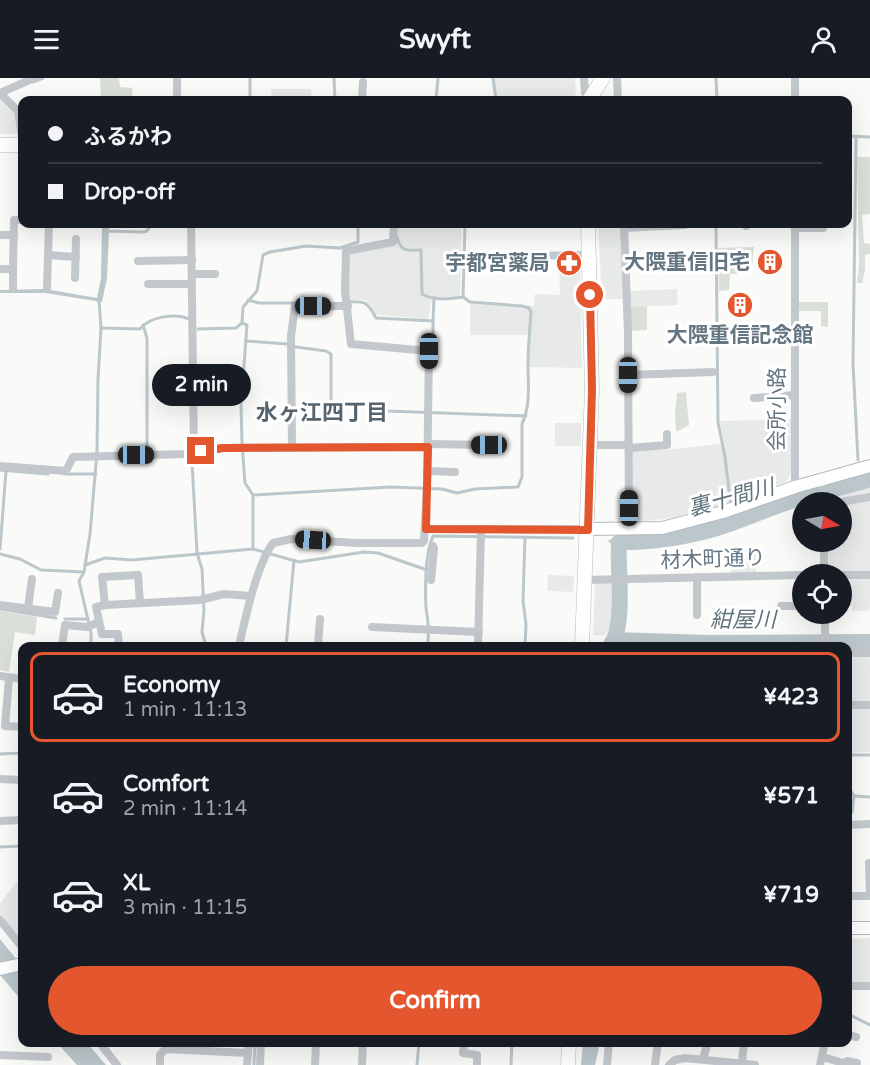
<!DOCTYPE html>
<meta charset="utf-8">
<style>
:root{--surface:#171b24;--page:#242831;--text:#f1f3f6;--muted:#9ea1a6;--line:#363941;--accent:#e4572e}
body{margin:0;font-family:"Varela Round","Noto Sans JP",sans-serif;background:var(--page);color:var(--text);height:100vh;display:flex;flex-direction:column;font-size:22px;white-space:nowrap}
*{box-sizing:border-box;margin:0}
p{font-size:20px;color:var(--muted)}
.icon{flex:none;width:33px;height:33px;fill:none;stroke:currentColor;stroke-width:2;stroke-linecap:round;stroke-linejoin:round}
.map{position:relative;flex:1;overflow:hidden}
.panel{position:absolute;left:18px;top:564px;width:834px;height:405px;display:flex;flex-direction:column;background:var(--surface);border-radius:12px;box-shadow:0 6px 24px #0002}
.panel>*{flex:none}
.hud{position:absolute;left:18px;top:18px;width:834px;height:132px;border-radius:12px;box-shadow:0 6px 24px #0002;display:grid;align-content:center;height:132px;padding:0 30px;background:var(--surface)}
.needle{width:39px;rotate:100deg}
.controls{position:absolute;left:792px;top:414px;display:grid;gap:12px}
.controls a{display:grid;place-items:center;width:60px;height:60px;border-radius:50%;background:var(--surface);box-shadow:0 6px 24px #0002;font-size:30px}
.end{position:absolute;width:27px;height:27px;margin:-14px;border:8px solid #e4572e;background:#fff;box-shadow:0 0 0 3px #fff}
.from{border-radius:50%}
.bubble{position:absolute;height:42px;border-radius:21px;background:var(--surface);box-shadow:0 6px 24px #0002;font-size:20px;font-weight:700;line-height:42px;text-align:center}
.car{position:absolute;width:18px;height:36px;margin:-18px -9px;border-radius:8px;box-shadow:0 0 4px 2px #0007;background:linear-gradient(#222 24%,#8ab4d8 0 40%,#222 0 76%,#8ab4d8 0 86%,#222 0)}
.hud b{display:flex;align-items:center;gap:21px;height:57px;font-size:22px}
.hud b+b{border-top:2px solid var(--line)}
.hud i{width:15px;height:15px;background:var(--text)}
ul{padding:10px 0 0;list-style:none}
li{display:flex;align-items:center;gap:18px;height:90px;margin:0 12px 9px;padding:0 18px;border:3px solid transparent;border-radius:12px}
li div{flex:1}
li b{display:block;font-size:22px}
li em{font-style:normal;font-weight:700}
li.on{border-color:var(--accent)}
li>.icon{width:54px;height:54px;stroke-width:1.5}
.primary-button{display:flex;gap:12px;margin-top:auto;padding:12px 30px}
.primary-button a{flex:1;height:69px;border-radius:36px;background:var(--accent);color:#fff;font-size:24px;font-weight:700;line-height:69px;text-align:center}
header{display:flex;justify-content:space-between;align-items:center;height:78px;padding:0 30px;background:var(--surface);font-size:27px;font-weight:700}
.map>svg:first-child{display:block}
.built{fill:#e8e9e9}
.green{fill:#dadfd7}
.water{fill:#bbc7cb}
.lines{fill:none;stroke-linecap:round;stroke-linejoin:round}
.stream{stroke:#bbc7cb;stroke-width:3}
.river{stroke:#bbc7cb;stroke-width:16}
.secondary-casing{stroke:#b3babf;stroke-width:14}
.primary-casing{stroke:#b5babe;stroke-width:15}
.street{stroke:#c3c8cc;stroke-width:8}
.secondary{stroke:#fff;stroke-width:12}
.primary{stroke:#fff;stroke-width:14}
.route{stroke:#e4572e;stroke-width:8}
.labels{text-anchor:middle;stroke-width:6;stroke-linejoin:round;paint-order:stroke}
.poi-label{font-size:21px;font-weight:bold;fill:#657683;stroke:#fff;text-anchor:end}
.street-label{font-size:21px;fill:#657683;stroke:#fff}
.neighbourhood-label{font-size:22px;font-weight:bold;fill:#57646e;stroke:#fff}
.water-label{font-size:22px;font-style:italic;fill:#60757c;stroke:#fff}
</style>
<header><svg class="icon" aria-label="menu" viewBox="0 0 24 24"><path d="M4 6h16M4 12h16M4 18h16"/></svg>Swyft<svg class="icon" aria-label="person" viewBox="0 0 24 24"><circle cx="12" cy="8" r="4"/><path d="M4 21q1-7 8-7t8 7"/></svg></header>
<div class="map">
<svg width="870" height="987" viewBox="0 0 870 987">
<rect width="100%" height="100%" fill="#fafaf8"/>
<!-- built -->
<g class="built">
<polygon points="492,0 575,0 576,22 495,22"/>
<polygon points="271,11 311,11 312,22 247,22 246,20 272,20"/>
<polygon points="0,20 15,32 20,56 0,56"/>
<polygon points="395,146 462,146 460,221 432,220 428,241 376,237 366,222 350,222 347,215 348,174 394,166"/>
<polygon points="598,146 605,146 622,151 625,221 602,221"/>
<polygon points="580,180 582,290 529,289 528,257 470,257 470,226 534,228 535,216 560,217 559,181"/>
<polygon points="677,211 678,227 629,229 629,213"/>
<polygon points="792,341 791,395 786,404 717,429 665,441 646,443 635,443 632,440 631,371 666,372 719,366 724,364 720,343"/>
<rect x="555" y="345" width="26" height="23"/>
<polygon points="870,406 870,529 869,533 852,533 852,528 842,528 842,496 829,496 828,464 842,464 842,424 828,424 828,419"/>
<polygon points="756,471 756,496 731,496 731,472"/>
<polygon points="548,497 574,498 573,514 547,513"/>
<polygon points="595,505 611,505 612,530 610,548 605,557 593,557"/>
<polygon points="848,579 870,579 870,674 848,675"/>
<polygon points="22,803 22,865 0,839 0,825 16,805"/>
<polygon points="870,860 870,904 848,905 848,861"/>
</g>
<!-- green -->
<g class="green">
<polygon points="100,0 119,0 120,9 132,10 133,22 101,22"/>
<polygon points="857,79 870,79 870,136 862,137 864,165 870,166 870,176 865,177 865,192 862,205 857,205 859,187"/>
<polygon points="754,169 752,189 748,191 746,195 730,196 729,212 719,213 718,170"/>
<polygon points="799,224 828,224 828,249 821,248 821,233 799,233"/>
<polygon points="647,228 647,252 630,253 629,229"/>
<polygon points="686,314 689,347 676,354 675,335 677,315"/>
<polygon points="0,533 37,539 35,557 15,554 9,594 0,592"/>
</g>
<!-- water -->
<g class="water">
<polygon points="102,146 109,146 109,153 107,200 102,224 45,215 0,215 0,212 45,211 97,220 101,200"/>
<polygon points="0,861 22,888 22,923 0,897"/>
<polygon points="57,965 87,965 106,987 77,987"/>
<polygon points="583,965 600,965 595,987 581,987"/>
</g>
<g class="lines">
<!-- stream -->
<g class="stream">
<polyline points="250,0 250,22"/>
<polyline points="334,0 335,22"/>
<polyline points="493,0 496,22"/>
<polyline points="716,0 717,22"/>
<polyline points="33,4 43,0"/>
<polyline points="436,22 438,0"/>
<polyline points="848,58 870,59"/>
<polyline points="856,59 853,286 858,382"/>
<polyline points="618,146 619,146"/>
<polyline points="716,146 718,344 725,379 731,428"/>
<polyline points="106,153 142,154 147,153 151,146"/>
<path d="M 397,159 C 401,175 407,172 421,172 L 422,216 C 434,223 450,221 463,219 L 465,146"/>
<polyline points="248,222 259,225 295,225"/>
<path d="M 347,224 C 365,223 367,223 376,240 L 433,243 L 434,220"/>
<polyline points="143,247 147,260 147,373"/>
<path d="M 101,250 L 140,251 C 150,238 176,235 189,241"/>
<polyline points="198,251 236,250 242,245"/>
<polyline points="246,263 287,266"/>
<polyline points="296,269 326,273 331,276 331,325 380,328 387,333 526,338"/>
<polyline points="433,281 433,243"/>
<polyline points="125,382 150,381"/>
<polyline points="192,384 197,475 202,491 204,532 202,554 206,568"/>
<polyline points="0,392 48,396"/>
<polyline points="64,396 96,396"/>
<path d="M 253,417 L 391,409 L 442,411 L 457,415 L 475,411 L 518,409 L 522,399 L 522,346 C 531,326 528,306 528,286 C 528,269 530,251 531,234 L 529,230 L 522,228 L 470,224 L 463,219"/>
<polyline points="733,434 735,442"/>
<polyline points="610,463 619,464"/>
<polyline points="0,471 6,393"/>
<polyline points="253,471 253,417 245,405 242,365 241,328 247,247 242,245 243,229 257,213 263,177 270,174 306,168 340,170 358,164 358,146"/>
<polyline points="0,476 20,481 41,492 84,494"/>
<polyline points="85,487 105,480 132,482 253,471 299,484 364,474 378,475 427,492"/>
<polyline points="0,531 56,540"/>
<polyline points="65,541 88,541"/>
<polyline points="91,568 91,555 79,503 84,494 90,456 97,374 98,301 101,250 99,222 97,222"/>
<polyline points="286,568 294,482"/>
<path d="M 427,568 C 430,555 428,544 426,530 C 425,511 425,475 433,458 L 573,460"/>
<polyline points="525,568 526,546 523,523 525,460"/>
<polyline points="0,676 22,675"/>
<polyline points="848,677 870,677"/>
<polyline points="848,708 854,718 852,734 848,734"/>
<polyline points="854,718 870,719"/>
<polyline points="0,769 22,768"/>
<polyline points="848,936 870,947"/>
<polyline points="254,987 255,964"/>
<polyline points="417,987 419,964"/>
<polyline points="511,987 512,964"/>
</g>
<!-- river -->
<g class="river">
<polyline points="615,562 708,565 870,564"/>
<path d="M 610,568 C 626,549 617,491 619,464 C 652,464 688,459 720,449 C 745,441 769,430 794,422 C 819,414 845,409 870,401"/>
</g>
<!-- secondary casing -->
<g class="secondary-casing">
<g id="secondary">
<polyline points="588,451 662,450 723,434 795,409 870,388"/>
<polyline points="848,850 870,850"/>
<polyline points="0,891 22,886"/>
</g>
</g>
<!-- primary casing -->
<g class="primary-casing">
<g id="primary">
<polyline points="589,22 603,0"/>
<polyline points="0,67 22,67"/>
<polyline points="582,568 592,312 588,146"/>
<polyline points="568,987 569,964"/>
</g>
</g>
<!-- street -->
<g class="street">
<polyline points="584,0 585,15 591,19"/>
<polyline points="617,0 618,22"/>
<polyline points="795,0 795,22"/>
<polyline points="177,22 177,0"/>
<polyline points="362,22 363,4"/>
<polyline points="191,146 194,374"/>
<polyline points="624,146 628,255 629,450"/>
<polyline points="795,146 795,409"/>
<polyline points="746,148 746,146"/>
<polyline points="624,150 685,147"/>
<polyline points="795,150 823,150"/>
<polyline points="0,157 14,157"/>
<polyline points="48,177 76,179"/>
<polyline points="468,179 589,177"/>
<polyline points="138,183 192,182"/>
<polyline points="0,191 13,191 13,210"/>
<polyline points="13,191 14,142 22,142 22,58 18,33 0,15 34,0"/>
<polyline points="192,196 215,196"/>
<polyline points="75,200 76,161"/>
<polyline points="148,206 192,206"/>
<polyline points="47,210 49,146"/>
<polyline points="628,297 713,294"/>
<polyline points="754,320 795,317"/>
<polyline points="428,366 489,367"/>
<polyline points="591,367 629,367"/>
<polyline points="292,370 291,258 295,228 348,228"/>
<polyline points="629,370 667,367 667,356"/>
<polyline points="0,388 66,393 73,379 187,376 223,370 428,369"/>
<polyline points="427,393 455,394"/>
<polyline points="821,402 823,424"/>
<polyline points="841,424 870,419"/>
<polyline points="426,451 588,451"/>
<polyline points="824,464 824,496"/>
<polyline points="842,497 870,497"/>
<polyline points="697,499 697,537"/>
<polyline points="431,502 434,470 433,468"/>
<polyline points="585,502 802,497"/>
<polyline points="0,527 55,534 58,515"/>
<polyline points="105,527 102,499 138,497 140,525"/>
<polyline points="781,528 802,528"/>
<polyline points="28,530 32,501"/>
<polyline points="825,536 825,568"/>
<polyline points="372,549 479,554"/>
<polyline points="62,568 65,547 87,549 99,544"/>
<polyline points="119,568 118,556 102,556 96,529 105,527 200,522 224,516 251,518"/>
<path d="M 239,568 C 245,541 257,486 273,465 L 291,461 L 356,465 L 422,465 L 424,463 L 427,409 L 429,273 L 351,266 L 345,213 L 346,173 L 393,164 L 394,146"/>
<polyline points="318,568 320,541"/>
<polyline points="478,568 481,452"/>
<polyline points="848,575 870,575"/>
<polyline points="0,598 22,601"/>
<polyline points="9,600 5,648 22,649"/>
<polyline points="848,627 870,627"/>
<polyline points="0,701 22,702"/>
<polyline points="0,743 22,742"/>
<polyline points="848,747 870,746"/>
<polyline points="869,785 870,818"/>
<polyline points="848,818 870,818"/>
<polyline points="0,842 22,869"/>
<polyline points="848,908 870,908"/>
<polyline points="848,957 856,959"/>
<polyline points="99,964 117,987"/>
<polyline points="464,964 463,975 477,977 477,987"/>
<polyline points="0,977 48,979"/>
<polyline points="822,979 844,985 847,983 857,985"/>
<polyline points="703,981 708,964"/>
<polyline points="742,984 744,964"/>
<polyline points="160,987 160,977 165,971 248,975"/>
<polyline points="247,987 249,964"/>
<polyline points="260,987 261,964"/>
<polyline points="315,987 316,964"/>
<polyline points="362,987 363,964"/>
<polyline points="607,987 609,964"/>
<polyline points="655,987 658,964"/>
<polyline points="669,987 675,982 685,980 755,987"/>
<polyline points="820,987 825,964"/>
</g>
<!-- secondary -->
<use href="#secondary" class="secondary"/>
<!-- primary -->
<use href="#primary" class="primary"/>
</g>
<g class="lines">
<!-- route -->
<polyline class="route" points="201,373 223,370 428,369 426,451 588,452 592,312 590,217"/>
</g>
<!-- icons -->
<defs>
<g id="building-disc" transform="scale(1.35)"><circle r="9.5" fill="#e4572e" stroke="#fff"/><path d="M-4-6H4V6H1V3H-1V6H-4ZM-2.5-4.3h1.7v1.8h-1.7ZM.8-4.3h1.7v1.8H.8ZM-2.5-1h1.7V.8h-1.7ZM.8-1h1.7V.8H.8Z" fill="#fff"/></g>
<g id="pharmacy-disc" transform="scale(1.35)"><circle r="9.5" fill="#e4572e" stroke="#fff"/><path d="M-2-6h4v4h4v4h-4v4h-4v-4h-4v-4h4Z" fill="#fff"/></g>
</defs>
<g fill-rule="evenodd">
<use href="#building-disc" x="770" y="184"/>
<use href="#pharmacy-disc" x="569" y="185"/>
<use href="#building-disc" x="740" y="227"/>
</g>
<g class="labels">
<!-- poi labels -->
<g class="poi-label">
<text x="750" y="191">大隈重信旧宅</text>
<text x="550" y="192">宇都宮薬局</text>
<text x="740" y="264" text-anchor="middle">大隈重信記念館</text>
</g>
<!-- street labels -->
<g class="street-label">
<text transform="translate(777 331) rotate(-90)" y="7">会所小路</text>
<text transform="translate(713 481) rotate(-2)" y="7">材木町通り</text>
</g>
<!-- neighbourhood labels -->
<g class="neighbourhood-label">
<text x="322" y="342">水ヶ江四丁目</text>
</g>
<!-- water labels -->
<g class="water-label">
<text transform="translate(731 419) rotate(-15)" y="8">裏十間川</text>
<text x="743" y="549">紺屋川</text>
</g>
</g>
</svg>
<div class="controls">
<a><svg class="needle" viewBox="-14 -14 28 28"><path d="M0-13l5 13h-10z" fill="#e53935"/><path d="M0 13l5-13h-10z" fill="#9ea1a6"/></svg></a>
<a><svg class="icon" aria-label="locate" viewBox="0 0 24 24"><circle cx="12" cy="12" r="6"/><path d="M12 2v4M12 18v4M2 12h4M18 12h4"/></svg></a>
</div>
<i class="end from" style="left:590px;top:217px"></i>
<i class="end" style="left:201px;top:373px"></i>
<div class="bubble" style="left:152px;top:286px;width:99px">2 min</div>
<i class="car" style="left:313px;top:228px;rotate:90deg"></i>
<i class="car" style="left:429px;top:273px;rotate:180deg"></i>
<i class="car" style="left:628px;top:297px;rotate:180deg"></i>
<i class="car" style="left:489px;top:367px;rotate:270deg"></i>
<i class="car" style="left:136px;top:377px;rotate:90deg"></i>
<i class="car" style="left:629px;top:430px;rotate:0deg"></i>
<i class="car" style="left:313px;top:462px;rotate:273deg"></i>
<div class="hud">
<b><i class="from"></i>ふるかわ</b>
<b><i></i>Drop-off</b>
</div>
<section class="panel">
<ul>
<li class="on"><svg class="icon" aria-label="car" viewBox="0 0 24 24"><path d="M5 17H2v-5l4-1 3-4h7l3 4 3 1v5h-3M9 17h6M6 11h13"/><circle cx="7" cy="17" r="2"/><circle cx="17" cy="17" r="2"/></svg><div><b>Economy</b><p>1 min · 11:13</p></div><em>¥423</em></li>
<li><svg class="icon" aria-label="car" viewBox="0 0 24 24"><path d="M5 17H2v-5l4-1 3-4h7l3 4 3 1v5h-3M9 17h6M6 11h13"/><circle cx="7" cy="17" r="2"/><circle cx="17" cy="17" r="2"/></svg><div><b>Comfort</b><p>2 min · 11:14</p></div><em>¥571</em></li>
<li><svg class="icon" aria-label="car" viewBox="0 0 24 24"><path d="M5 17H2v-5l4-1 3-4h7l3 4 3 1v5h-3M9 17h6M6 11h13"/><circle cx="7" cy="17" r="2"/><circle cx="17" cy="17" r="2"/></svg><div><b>XL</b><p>3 min · 11:15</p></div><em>¥719</em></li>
</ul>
<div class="primary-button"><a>Confirm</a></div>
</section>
</div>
